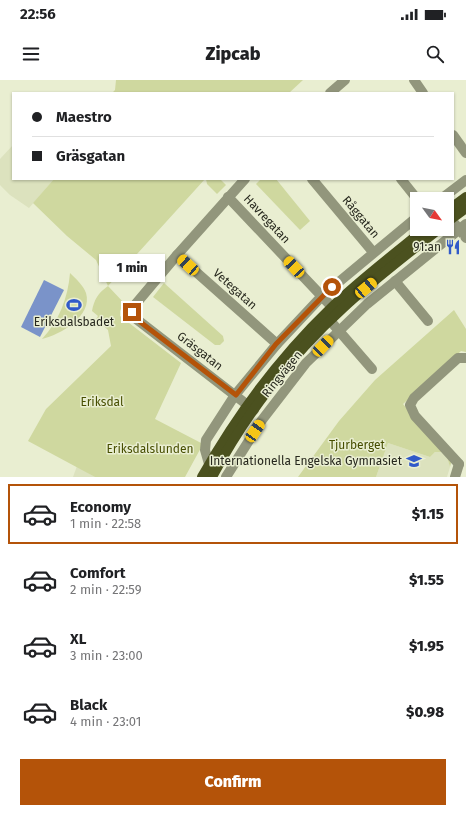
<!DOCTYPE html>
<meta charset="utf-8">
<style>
:root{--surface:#fff;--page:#f2f2f2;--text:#202124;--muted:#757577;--line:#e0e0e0;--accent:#b45309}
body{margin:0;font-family:"Fira Sans",sans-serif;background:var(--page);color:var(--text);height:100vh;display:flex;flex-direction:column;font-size:15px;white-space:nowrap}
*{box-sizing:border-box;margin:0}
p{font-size:13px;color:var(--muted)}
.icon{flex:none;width:22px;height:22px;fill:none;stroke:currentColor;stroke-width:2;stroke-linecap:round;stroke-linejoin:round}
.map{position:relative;height:397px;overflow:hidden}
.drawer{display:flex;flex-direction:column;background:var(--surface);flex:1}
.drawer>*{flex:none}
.guide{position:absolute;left:12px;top:12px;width:442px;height:88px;border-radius:0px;box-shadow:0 1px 3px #0004;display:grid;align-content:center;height:88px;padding:0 20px;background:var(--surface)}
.needle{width:26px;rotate:123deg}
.buttons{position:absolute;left:410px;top:112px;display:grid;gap:8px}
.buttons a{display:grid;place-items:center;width:44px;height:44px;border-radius:0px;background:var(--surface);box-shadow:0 1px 3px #0004;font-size:20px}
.end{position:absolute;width:18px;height:18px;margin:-9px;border:5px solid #b45309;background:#fff;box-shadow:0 0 0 2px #fff}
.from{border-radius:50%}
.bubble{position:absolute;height:28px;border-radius:0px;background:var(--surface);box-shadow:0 1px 3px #0004;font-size:13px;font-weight:800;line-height:28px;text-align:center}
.car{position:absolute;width:12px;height:24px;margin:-12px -6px;border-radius:5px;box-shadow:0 0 3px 1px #0007;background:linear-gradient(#f5c518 24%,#345 0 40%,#f5c518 0 76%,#345 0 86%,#f5c518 0)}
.guide b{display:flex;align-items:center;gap:14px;height:38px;font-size:15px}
.guide b+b{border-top:1px solid var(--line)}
.guide i{width:10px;height:10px;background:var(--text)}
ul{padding:7px 0 0;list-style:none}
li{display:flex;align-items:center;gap:12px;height:60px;margin:0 8px 6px;padding:0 12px;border:2px solid transparent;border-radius:0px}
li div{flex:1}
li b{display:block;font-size:15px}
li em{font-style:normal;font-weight:800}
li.active{border-color:var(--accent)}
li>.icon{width:36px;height:36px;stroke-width:1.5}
.action{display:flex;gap:8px;margin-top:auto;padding:8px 20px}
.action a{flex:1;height:46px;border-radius:0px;background:var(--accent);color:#fff;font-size:16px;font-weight:800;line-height:46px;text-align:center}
.status{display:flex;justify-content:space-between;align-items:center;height:28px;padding:0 20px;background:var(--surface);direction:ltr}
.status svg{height:11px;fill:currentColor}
header{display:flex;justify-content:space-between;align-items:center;height:52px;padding:0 20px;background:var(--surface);font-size:18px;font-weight:800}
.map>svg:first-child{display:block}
.built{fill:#dce2be}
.green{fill:#cfd89f}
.water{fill:#7a93c9}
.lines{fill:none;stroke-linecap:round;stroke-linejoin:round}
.minor{stroke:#92967c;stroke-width:10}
.major{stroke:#4b511f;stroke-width:10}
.route{stroke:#b45309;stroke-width:5}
.labels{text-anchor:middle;stroke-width:3;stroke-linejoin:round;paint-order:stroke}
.street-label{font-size:12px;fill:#27281e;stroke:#e9eed1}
.poi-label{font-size:12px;fill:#27281e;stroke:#e9eed1;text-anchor:end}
.park-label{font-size:12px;fill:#474e00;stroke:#e9eed1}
</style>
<div class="status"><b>22:56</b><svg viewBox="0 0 49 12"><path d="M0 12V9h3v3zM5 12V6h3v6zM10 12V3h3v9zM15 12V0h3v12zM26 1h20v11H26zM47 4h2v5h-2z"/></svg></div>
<header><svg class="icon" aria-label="menu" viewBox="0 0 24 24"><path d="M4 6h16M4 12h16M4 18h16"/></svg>Zipcab<svg class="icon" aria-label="search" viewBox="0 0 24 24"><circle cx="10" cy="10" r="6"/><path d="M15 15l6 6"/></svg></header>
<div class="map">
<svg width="466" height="397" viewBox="0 0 466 397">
<rect width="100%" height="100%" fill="#e9eed1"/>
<!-- built -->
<g class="built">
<polygon points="13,65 13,99 54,99 29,128 10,115 0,105 0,79"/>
<polygon points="388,363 430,377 435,372 442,372 447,377 450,387 447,397 376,397"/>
<polygon points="77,386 95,397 73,397"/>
</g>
<!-- green -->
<g class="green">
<polygon points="116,0 303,0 289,13 112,13 115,10"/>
<path d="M 54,99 L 205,99 L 108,206 L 124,223 L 120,231 L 120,236 L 181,283 L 155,339 L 203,364 L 185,397 L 95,397 L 28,361 L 46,329 L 111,266 L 108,250 L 96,239 L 98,236 L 92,231 C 94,220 98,213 108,206 L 96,180 L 67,156 L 33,123 Z"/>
<polygon points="206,99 220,99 226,105 217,114 207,104"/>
<polygon points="261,99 276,99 310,141 300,150 256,104"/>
<path d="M 70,193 C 76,199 83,205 86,213 C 93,236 60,255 42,259 C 59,241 68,218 70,193 Z"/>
<polygon points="164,203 223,256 224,261 220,265 215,265 153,217"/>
<polygon points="454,230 466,249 466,272 461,271 403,324 452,380 450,387 447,377 442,372 435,372 430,377 388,363 376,397 298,397 339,341 375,300"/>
</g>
<!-- water -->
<polygon class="water" points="44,200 64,210 40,257 21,247"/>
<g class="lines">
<!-- minor -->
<g class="minor">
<polyline points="414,0 423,13"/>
<polyline points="330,13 345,0"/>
<polyline points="453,55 466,73"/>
<polyline points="245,99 177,175 134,226 132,232 135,238 254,330"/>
<polyline points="312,99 373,172"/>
<polyline points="401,99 417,119"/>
<polyline points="228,117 332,227 331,240 333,244 372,289"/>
<polyline points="441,119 466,100"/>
<polyline points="455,144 466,158"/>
<polyline points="177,175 277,264"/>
<polyline points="395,201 428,241"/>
<polyline points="209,384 205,370 206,360 235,315 277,264 322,216 417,137"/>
<polyline points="459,384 415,336 410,325 414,318 458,278 466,278"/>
<polyline points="226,397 262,340 306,283 367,224 466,144"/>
<polyline points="455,397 459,384"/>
</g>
<!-- major -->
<g class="major">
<polyline points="447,131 466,117"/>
<polyline points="447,142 466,128"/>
<path d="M 202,397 C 237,335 280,277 331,228 C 360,200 393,175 425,149"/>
<path d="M 212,397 C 245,335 291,275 343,228 C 373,200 406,175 439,149"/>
</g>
</g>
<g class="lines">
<!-- route -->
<polyline class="route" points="132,232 135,238 236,315 276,264 332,207"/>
</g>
<!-- icons -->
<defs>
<g id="restaurant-bare" transform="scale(1.2)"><path d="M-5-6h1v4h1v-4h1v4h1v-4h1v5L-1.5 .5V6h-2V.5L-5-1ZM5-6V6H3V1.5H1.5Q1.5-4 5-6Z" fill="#315ac9" stroke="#e9eed1" stroke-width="2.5" paint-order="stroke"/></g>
<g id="stadium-bare" transform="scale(1.2)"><path d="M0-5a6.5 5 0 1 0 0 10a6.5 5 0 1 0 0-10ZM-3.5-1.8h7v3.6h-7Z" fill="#315ac9" stroke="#e9eed1" stroke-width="2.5" paint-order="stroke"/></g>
<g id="school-bare" transform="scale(1.2)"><path d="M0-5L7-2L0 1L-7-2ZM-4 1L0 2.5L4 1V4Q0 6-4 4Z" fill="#315ac9" stroke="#e9eed1" stroke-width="2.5" paint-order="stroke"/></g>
</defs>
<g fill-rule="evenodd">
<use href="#restaurant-bare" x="453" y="167"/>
<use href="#stadium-bare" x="74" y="225"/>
<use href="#school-bare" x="414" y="381"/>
</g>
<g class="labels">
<!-- street labels -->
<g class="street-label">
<text transform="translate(361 137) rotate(50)" y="4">Råggatan</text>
<text transform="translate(267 139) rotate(47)" y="4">Havregatan</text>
<text transform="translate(235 209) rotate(42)" y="4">Vetegatan</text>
<text transform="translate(200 271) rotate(38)" y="4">Gräsgatan</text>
<text transform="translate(282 294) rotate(-51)" y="4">Ringvägen</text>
</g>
<!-- poi labels -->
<g class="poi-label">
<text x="441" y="171">91:an</text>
<text x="74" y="246" text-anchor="middle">Eriksdalsbadet</text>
<text x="402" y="385">Internationella Engelska Gymnasiet</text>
</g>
<!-- park labels -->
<g class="park-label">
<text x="102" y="326">Eriksdal</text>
<text x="357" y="369">Tjurberget</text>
<text x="150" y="373">Eriksdalslunden</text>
</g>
</g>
</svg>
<div class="buttons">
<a><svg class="needle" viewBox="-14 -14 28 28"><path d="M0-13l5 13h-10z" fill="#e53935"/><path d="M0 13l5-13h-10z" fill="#757577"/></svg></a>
</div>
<i class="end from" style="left:332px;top:207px"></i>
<i class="end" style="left:132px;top:232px"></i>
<div class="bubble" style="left:99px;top:174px;width:66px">1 min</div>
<i class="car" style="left:188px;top:185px;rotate:312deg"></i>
<i class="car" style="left:294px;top:187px;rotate:317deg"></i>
<i class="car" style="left:366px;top:208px;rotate:50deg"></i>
<i class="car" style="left:323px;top:266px;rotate:44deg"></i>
<i class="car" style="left:255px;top:351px;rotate:34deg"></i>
<div class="guide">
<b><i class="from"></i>Maestro</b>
<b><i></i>Gräsgatan</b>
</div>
</div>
<section class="drawer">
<ul>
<li class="active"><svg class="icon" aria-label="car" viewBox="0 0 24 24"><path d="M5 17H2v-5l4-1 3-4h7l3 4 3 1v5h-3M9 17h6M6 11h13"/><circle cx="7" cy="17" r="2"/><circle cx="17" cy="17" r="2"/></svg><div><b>Economy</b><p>1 min · 22:58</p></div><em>$1.15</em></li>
<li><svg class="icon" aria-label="car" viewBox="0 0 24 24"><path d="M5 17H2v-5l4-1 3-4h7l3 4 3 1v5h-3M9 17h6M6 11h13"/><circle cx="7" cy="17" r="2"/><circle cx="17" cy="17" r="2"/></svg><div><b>Comfort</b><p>2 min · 22:59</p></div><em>$1.55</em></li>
<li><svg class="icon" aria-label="car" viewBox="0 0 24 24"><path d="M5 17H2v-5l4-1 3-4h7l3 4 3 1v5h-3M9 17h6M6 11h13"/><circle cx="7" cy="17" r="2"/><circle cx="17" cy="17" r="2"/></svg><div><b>XL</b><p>3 min · 23:00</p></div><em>$1.95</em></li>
<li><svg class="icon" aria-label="car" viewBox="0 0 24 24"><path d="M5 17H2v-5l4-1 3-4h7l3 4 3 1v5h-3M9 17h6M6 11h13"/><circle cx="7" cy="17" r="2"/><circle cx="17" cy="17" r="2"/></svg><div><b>Black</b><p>4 min · 23:01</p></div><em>$0.98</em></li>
</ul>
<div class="action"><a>Confirm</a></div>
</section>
